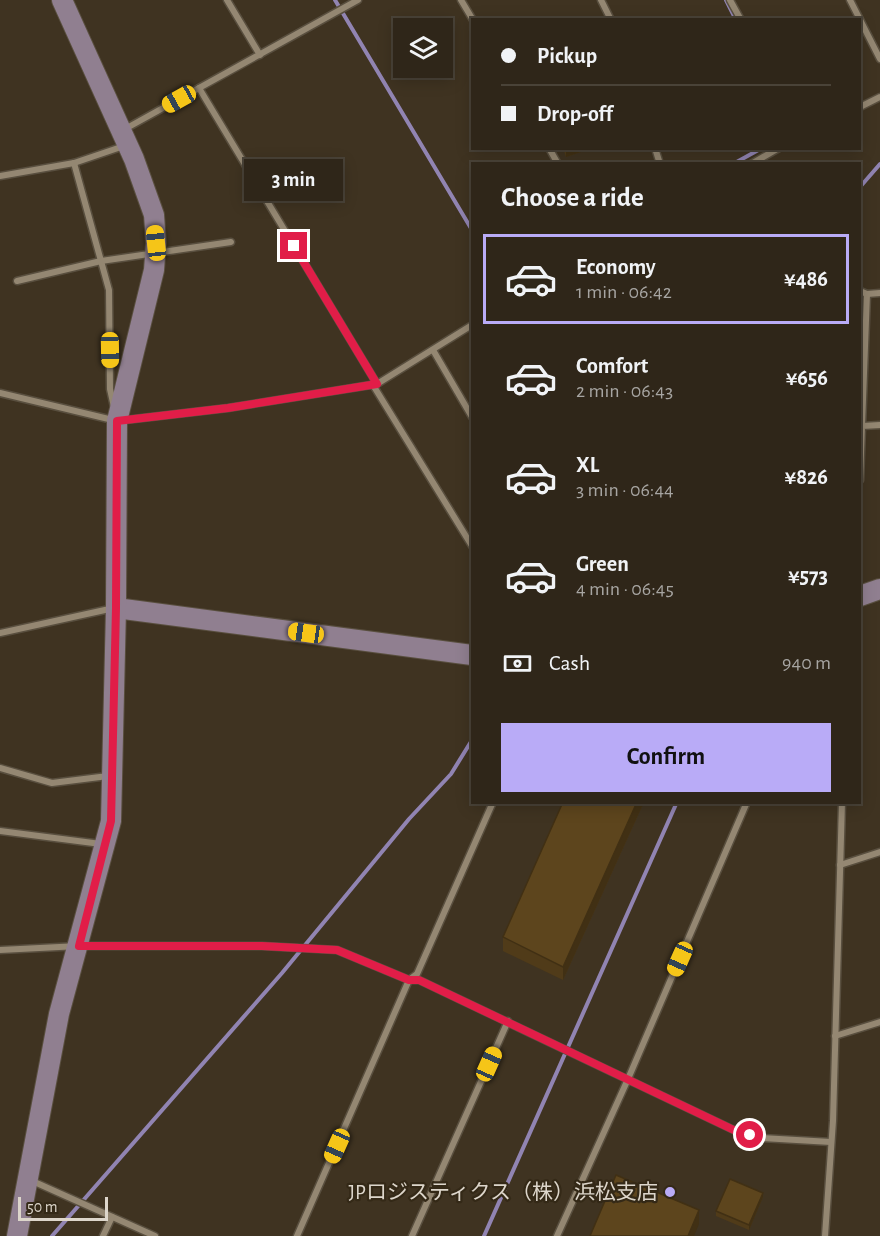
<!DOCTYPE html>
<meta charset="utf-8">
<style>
:root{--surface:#2f2619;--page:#372e22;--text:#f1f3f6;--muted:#a7a5a2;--line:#4a4338;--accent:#b9abf7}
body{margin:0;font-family:"Alegreya Sans","Noto Sans JP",sans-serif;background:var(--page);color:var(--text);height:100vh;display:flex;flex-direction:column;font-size:22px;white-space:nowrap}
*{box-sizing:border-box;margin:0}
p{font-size:20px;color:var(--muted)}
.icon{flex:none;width:33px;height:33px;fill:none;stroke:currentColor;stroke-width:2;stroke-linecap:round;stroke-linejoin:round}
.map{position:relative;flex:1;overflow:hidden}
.sheet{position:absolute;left:471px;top:162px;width:390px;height:642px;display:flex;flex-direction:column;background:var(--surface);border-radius:0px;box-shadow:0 3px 15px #0003,0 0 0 2px var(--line)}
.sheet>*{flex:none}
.guide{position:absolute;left:471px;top:18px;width:390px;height:132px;border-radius:0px;box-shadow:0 3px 15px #0003,0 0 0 2px var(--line);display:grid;align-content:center;height:132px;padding:0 30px;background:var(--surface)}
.controls{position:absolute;left:393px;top:18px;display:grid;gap:12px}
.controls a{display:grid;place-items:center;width:60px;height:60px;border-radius:0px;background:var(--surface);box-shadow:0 3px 15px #0003,0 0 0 2px var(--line);font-size:30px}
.scale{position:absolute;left:18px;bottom:15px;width:90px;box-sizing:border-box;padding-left:6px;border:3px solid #ddd6cb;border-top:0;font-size:16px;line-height:21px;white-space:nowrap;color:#ddd6cb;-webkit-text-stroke:4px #342917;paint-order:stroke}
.end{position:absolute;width:27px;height:27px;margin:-14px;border:8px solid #e11d48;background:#fff;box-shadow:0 0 0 3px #fff}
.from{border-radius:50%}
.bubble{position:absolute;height:42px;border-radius:0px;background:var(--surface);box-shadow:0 3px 15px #0003,0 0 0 2px var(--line);font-size:20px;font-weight:700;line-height:42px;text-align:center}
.car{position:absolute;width:18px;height:36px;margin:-18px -9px;border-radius:8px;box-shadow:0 0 4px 2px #0007;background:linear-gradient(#f5c518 24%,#345 0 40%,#f5c518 0 76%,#345 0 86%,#f5c518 0)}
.guide b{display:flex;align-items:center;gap:21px;height:57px;font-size:22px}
.guide b+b{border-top:2px solid var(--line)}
.guide i{width:15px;height:15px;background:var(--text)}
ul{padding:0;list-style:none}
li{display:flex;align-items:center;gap:18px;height:90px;margin:0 12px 9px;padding:0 18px;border:3px solid transparent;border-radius:0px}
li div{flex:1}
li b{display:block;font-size:22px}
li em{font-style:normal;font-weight:700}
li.current{border-color:var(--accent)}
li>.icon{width:54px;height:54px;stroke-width:1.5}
h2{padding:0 30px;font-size:27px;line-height:72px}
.pay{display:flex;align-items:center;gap:15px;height:66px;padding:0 30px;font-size:22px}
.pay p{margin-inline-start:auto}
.cta{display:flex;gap:12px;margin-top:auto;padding:12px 30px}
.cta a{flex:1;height:69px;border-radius:0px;background:var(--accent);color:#111;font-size:24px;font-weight:700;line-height:69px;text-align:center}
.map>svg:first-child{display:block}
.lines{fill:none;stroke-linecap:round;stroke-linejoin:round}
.stream{stroke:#9184b2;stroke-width:4}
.street-casing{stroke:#594f3f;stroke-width:9}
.secondary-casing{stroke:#594f3f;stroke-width:22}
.street{stroke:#948772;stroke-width:6}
.secondary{stroke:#907f90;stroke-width:20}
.wall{fill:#503b19}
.shaded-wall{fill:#413014}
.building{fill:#5d451d;stroke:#413014;stroke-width:1.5}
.route{stroke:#e11d48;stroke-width:8}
.poi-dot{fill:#b9abf7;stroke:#342917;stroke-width:2}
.labels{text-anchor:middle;stroke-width:4.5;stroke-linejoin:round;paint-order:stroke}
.poi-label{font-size:21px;fill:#ddd6cb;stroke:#342917;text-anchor:end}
</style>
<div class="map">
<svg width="880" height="1236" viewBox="0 0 880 1236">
<rect width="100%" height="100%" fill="#3f3321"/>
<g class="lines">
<!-- stream -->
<g class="stream">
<polyline points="335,0 472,230"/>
<polyline points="726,0 736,20"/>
<polyline points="733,164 762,148"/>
<polyline points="860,187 880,164"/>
<polyline points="52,1236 282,973 409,819 451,774 472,740"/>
<polyline points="484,1236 677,802"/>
</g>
<!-- street casing -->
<g class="street-casing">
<g id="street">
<polyline points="227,0 260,55"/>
<polyline points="461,0 473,20"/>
<polyline points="601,0 611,20"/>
<polyline points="730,0 741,20"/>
<polyline points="850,0 880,59"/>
<polyline points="199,88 377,384"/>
<polyline points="860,107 880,97"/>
<polyline points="125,129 358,0"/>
<polyline points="549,148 558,164"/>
<polyline points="655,148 660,164"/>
<polyline points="74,163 109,290 110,389 114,407"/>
<polyline points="751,164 779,148"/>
<polyline points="0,176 74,163 124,146"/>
<polyline points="17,281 101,261 231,242"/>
<polyline points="860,291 867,294 862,426"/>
<polyline points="867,294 880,293"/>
<polyline points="433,350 472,417"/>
<polyline points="373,385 472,546"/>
<polyline points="0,393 117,421 228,408 377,384 472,325"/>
<polyline points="860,480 862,426 880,425"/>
<polyline points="0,633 114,608"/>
<polyline points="0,768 52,783 108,776"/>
<polyline points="0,831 101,844"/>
<polyline points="840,865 880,852"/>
<polyline points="0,950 79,946 262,946 337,950 409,980 419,980 738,1132 761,1138 831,1142"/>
<polyline points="835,1036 880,1022"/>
<polyline points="30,1180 155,1236"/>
<polyline points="103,1236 112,1217"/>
<polyline points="297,1236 409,980 417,974 493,802"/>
<polyline points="412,1236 508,1021"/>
<polyline points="557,1236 628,1079 747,802"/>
<polyline points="825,1236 833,1121 842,802"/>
</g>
</g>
<!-- secondary casing -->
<g class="secondary-casing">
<g id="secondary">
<polyline points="860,596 880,589"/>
<polyline points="116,608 472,655"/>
<polyline points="17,1236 59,1014 111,821 116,608 117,421 154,270 156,243 154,215 134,159 62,0"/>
</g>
</g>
<!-- street -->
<use href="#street" class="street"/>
<!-- secondary -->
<use href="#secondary" class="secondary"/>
</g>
<!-- wall -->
<g class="wall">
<polygon points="563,148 587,148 587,150 566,157"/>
<polygon points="563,802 644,802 563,980 503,951 503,937"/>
<polygon points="763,1197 749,1230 716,1216 716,1211"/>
</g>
<!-- shaded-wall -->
<g class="shaded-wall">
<polygon points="566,148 587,148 587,150 566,157"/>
<polygon points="637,802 644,802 563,980 563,967"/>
<polygon points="763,1193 763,1197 749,1230 749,1225"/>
<polygon points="699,1210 699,1224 694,1236 688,1236"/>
</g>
<!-- building -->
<g class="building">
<polygon points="563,802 637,802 563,967 503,937"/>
<polygon points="616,1175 699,1210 688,1236 590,1236"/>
<polygon points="730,1179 763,1193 749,1225 716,1211"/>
</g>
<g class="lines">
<!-- route -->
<polyline class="route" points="294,246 377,384 228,408 117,421 116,608 111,821 79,946 262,946 337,950 409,980 419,980 738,1132 750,1135"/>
</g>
<!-- markers -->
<circle class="poi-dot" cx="670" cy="1192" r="6"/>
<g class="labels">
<!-- poi labels -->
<g class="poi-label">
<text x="658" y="1199">JPロジスティクス（株）浜松支店</text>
</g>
</g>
</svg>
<div class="controls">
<a><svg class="icon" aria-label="layers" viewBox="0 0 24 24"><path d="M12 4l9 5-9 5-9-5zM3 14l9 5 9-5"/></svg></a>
</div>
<div class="scale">50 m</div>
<i class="end from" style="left:750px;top:1135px"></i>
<i class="end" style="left:294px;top:246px"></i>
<div class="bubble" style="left:244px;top:159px;width:99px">3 min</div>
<i class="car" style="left:179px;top:99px;rotate:241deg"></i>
<i class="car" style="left:156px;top:243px;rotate:354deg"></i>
<i class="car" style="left:110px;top:350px;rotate:179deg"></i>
<i class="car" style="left:306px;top:633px;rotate:278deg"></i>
<i class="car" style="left:680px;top:959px;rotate:204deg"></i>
<i class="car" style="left:489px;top:1064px;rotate:24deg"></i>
<i class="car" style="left:337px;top:1146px;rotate:204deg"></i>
<div class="guide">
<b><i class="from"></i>Pickup</b>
<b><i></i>Drop-off</b>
</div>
<section class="sheet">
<h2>Choose a ride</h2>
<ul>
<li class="current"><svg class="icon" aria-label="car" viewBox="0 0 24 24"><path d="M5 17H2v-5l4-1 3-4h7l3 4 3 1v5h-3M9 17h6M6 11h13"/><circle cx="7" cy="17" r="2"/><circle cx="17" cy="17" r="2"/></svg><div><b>Economy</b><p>1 min · 06:42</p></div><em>¥486</em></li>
<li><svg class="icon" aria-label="car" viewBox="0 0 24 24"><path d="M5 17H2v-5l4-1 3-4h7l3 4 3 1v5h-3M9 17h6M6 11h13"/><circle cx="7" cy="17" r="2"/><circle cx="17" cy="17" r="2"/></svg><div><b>Comfort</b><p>2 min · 06:43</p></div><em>¥656</em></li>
<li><svg class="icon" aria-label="car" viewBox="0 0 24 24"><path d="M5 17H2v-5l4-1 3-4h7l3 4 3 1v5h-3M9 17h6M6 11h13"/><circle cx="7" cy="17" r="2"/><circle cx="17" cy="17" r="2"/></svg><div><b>XL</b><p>3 min · 06:44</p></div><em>¥826</em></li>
<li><svg class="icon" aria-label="car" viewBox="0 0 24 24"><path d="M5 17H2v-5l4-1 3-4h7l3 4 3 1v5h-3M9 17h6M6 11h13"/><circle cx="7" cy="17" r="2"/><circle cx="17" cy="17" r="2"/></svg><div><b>Green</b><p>4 min · 06:45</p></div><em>¥573</em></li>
</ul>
<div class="pay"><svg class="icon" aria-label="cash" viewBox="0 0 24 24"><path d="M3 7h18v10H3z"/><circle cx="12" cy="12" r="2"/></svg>Cash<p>940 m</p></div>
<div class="cta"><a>Confirm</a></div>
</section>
</div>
